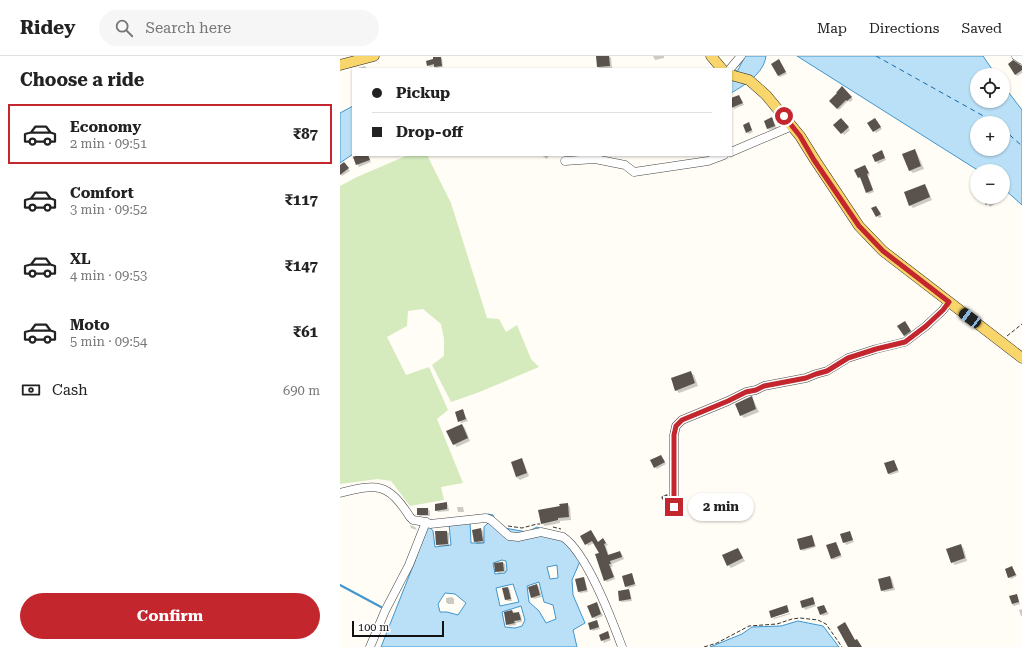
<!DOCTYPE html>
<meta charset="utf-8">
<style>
:root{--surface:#fff;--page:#f6f6f6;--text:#222;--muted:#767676;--line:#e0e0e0;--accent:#c4262e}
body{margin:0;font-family:"Roboto Serif",serif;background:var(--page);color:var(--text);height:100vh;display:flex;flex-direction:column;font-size:15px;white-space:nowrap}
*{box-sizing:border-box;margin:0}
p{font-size:13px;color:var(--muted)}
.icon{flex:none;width:22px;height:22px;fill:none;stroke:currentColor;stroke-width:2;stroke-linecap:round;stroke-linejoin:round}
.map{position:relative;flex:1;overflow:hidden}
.details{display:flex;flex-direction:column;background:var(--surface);width:340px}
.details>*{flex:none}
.top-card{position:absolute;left:12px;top:12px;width:380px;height:88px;border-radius:0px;box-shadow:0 1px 3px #0004;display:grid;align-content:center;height:88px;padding:0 20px;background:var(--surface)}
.buttons{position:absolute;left:630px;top:12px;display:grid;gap:8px}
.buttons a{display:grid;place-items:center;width:40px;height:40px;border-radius:50%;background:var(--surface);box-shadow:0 1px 3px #0004;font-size:20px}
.scale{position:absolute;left:12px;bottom:10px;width:92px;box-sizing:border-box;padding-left:4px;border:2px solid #111;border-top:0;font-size:11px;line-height:14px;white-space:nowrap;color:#111;-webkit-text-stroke:3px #fff;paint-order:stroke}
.end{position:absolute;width:18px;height:18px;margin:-9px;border:5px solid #c4262e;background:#fff;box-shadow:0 0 0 2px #fff}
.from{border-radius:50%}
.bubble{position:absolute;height:28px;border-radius:14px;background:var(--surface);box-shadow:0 1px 3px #0004;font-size:13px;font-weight:700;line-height:28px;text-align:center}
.car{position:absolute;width:12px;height:24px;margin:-12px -6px;border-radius:5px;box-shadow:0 0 3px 1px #0007;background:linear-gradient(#222 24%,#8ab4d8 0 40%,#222 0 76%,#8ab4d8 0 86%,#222 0)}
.top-card b{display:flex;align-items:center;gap:14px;height:38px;font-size:15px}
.top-card b+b{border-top:1px solid var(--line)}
.top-card i{width:10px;height:10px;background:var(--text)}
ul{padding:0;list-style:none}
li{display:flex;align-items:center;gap:12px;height:60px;margin:0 8px 6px;padding:0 12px;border:2px solid transparent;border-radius:0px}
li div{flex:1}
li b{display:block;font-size:15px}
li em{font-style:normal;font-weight:700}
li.active{border-color:var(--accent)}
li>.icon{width:36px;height:36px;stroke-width:1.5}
h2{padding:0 20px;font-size:18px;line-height:48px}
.pay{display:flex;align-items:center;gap:10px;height:44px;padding:0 20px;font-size:15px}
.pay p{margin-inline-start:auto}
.cta{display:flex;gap:8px;margin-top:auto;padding:8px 20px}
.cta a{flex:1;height:46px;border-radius:24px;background:var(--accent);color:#fff;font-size:16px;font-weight:700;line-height:46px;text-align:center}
header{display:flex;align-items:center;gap:24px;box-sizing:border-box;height:56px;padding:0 20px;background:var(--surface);border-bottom:1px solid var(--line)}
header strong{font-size:19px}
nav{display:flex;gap:22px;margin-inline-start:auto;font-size:14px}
.search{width:280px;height:36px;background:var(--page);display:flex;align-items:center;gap:10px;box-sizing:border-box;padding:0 14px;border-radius:22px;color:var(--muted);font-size:15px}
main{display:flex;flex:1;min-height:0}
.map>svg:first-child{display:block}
.green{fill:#d5ebbd}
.water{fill:#b9e0f7;stroke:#3f96cf;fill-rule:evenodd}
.shadow{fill:#0003}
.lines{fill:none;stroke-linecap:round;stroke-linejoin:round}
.stream{stroke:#3f96cf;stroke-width:2}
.ferry{stroke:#1768a6;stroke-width:1;stroke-dasharray:5 4;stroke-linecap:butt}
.building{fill:#5a524d}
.minor-casing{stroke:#444;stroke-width:9}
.major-casing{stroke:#222;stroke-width:11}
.path{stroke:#333;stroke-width:1;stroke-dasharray:4 2;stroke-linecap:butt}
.minor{stroke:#fff;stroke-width:8}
.major{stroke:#f9d66b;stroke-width:10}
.route{stroke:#c4262e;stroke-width:5}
</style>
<header>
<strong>Ridey</strong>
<div class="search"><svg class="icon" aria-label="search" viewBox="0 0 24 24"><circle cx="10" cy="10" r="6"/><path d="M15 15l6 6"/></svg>Search here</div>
<nav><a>Map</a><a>Directions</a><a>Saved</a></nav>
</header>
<main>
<section class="details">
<h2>Choose a ride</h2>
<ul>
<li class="active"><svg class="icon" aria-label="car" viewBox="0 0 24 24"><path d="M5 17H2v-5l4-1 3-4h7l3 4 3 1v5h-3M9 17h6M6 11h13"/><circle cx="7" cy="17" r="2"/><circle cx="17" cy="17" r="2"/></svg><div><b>Economy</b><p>2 min · 09:51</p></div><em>₹87</em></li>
<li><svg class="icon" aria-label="car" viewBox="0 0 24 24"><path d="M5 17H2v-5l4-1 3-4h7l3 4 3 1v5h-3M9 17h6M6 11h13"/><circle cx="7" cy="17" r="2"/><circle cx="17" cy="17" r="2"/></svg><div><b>Comfort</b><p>3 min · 09:52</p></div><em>₹117</em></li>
<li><svg class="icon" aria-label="car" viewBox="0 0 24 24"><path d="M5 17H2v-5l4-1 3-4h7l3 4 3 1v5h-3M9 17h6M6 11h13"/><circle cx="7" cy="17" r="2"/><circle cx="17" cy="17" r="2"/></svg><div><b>XL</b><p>4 min · 09:53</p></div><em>₹147</em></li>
<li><svg class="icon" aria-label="car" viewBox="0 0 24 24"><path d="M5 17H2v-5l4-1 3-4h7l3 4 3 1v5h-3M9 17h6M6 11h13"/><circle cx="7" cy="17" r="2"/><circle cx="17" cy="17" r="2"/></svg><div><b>Moto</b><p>5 min · 09:54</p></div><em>₹61</em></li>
</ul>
<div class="pay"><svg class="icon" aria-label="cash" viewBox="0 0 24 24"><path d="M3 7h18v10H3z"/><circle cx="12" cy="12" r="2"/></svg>Cash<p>690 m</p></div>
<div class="cta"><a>Confirm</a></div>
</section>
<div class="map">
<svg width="682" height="591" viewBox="0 0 682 591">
<rect width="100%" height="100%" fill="#fffdf5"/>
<!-- green -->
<polygon class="green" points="68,99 87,99 111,147 147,262 159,263 166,276 177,269 191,303 199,311 137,337 111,346 92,309 104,300 104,283 101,268 83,253 68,255 67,270 47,281 66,319 89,311 108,354 97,363 123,427 101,431 104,444 70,450 51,425 38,423 0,428 0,130 17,121"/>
<!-- water -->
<g class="water">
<path d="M 405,0 L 426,0 C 424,17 405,29 391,37 L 391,17 L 398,14 Z"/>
<path d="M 457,0 L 643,0 L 656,19 L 637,19 L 637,45 L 663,45 L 663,29 L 682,54 L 682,149 L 663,132 L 663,115 L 639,115 ZM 637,67 L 663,67 L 663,93 L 637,93 Z"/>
<polygon points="13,50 13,98 0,107 0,57"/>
<path d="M 148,458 L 153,459 L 159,471 L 187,476 L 197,471 L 206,475 L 225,478 L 241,503 L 232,524 L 233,539 L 245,567 L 233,574 L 237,591 L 41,591 L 75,505 L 84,470 L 89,470 L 93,475 L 95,491 L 111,489 L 109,468 L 130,466 L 131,487 L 144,487 L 144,471 L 149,466 ZM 162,504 L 166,505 L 167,514 L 165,517 L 155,518 L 153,507 ZM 217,509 L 218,522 L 210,523 L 207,511 ZM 199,526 L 204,546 L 213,549 L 216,563 L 206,567 L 199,555 L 189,546 L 187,530 ZM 173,528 L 179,546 L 160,550 L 156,532 ZM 105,537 L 115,538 L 126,547 L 118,559 L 107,556 L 100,556 L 98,548 ZM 181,550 L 185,564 L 182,570 L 175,572 L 165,571 L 162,556 Z"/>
<polygon points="458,565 483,570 499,591 370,591 402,578 412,571 441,570"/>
</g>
<!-- shadow -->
<g class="shadow">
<polygon points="266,0 269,0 271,2 272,12 260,13 258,11"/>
<polygon points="313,0 324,0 324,2 315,4"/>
<polygon points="100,2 102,3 103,11 96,12 95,10 90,11 88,9"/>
<polygon points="439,5 447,18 440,21 438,20"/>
<polygon points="25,10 27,13 19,13 18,12"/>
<polygon points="682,11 682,17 677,20 675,18"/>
<polygon points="502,32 513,43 510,46 508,45 499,54 490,45"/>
<polygon points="399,40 404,49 394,53 391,48 391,43"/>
<polygon points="432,62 437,72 429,74 428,72"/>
<polygon points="501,63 510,74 504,79 495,69"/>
<polygon points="537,65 542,73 536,77 529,67"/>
<polygon points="408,67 413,76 409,78 407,76"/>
<polygon points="574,94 577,97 584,113 573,117 569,114"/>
<polygon points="542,95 546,104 538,108 533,99"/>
<polygon points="21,99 28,99 31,106 19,111 14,102"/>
<polygon points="201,99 209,99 207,103"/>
<polygon points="6,109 10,115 2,120 0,117 0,110"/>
<polygon points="525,110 530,119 528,120 534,136 528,138 522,123 519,122 515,115"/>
<polygon points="584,129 587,132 592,144 573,152 570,149"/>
<polygon points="643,141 657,141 659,145 650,151"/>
<polygon points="536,151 542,161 539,162 533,153"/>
<polygon points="567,268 572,277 566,281 564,279"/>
<polygon points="350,316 354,319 358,330 339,337 336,334"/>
<polygon points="411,342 414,345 419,356 404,362 401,359"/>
<polygon points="122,354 128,365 121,367 116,356"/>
<polygon points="122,369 125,372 130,385 117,391 114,388"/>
<polygon points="321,400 326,408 317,413 315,411"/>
<polygon points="181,404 184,407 189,420 180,424 176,421"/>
<polygon points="554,405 559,416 550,419 548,417"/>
<polygon points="327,439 330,444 330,452 328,450"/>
<polygon points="106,447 108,449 109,455 98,456 96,454"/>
<polygon points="227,448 230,451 231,464 220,465 220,467 205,470 202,467 221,451"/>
<polygon points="117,451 123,451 124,456 118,456"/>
<polygon points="88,453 90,455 90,460 80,460 78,458"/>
<polygon points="70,469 75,471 77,474 71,472"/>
<polygon points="141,473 143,475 144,487 137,488 135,486 133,474"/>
<polygon points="107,476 109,477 109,490 99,490 97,489"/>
<polygon points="509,476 514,486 506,489 501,479"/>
<polygon points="242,480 258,487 263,483 268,489 266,490 269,500 280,496 282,498 284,503 272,508 273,510 271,511 275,523 267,526 265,524 260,497 254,487 248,490"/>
<polygon points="471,480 473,482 476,491 463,495 461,493"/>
<polygon points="496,487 502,501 493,504 492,502"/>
<polygon points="621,489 624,493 627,505 615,509 612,506"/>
<polygon points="397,493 400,496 405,505 391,512 388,509"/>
<polygon points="163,507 165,508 166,516 158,517 156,515"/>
<polygon points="672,511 677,520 671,523 669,521"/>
<polygon points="291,518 296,530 288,532 286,530"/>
<polygon points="550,521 552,523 555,534 544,536 542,534"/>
<polygon points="243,522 245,524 248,536 240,537 239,536"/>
<polygon points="197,529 199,531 202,541 194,543 192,541"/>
<polygon points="168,532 170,534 172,545 168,545 166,544"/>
<polygon points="289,534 290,536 292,545 282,546 280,545"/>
<polygon points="676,539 678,541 680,548 674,550 672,548 671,541"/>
<polygon points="112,541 114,543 114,548 108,548 106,546 106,542"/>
<polygon points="472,542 476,550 465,554 461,546"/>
<polygon points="257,547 263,560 255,563 253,561"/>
<polygon points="484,550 489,558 483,560 481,558"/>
<polygon points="682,553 682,560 681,560 679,554"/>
<polygon points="172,555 181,559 182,566 176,567 176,569 169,570 167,568"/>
<polygon points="450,557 450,558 434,563 433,562"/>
<polygon points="257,565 260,573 253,575 249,568"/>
<polygon points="267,577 271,584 264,587 260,579"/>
</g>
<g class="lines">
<!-- stream -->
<polyline class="stream" points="0,529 41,551"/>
<!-- ferry -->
<g class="ferry">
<polyline points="536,0 656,67"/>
<polyline points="663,73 682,90"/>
</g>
</g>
<!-- building -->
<g class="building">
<polygon points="256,0 269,0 270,10 257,11"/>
<polygon points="93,1 101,1 102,10 94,11 94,8 87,10 86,5 93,3"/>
<polygon points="439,3 446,16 438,20 431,8"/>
<polygon points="673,4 682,10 682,14 675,19 668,8"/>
<polygon points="502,30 512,41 507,45 506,44 497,53 489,45 497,37 496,37"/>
<polygon points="399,39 403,47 391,52 391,42"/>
<polygon points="432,61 435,70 427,73 424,65"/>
<polygon points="501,62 509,71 501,78 493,69"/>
<polygon points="535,62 541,71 533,76 527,67"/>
<polygon points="409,66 412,74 406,77 403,69"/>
<polygon points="575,93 581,110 569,115 562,98"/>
<polygon points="542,94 545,102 535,106 532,99"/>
<polygon points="18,99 28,99 30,104 16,109 13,101"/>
<polygon points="4,106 9,112 0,119 0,109"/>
<polygon points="525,109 529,117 527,118 533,134 526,137 520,121 518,122 514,114"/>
<polygon points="585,128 590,141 569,150 564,136"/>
<polygon points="641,141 658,141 646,149"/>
<polygon points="536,150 541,158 536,161 531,152"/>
<polygon points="565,265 571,275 564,280 557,270"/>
<polygon points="351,315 355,327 335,335 331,322"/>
<polygon points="412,340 416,353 400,360 395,348"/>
<polygon points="123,353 126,363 118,366 115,356"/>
<polygon points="122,368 128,382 113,389 106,375"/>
<polygon points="321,399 325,406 314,412 310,404"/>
<polygon points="182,402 187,417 176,421 171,406"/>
<polygon points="554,404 558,414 548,418 544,407"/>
<polygon points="327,438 328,441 328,450 327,451 321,441"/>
<polygon points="107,446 107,453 95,455 95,448"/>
<polygon points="228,447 229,461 218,462 218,464 201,468 198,454 220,450 219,448"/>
<rect x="77" y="452" width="11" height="7"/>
<polygon points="141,472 143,485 134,486 132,474"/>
<polygon points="251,474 258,486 263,482 266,487 264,488 268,499 280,495 282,501 270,505 271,508 269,508 274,521 264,525 255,498 259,497 252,485 245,489 240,480"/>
<polygon points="95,475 107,475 108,488 96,489"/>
<polygon points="510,475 513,484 503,487 500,478"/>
<polygon points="472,479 475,490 460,494 457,483"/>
<polygon points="496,486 501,499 491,503 486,489"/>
<polygon points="621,488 625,502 611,507 606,493"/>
<polygon points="398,492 403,502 387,510 382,499"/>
<polygon points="163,506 164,515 155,516 154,507"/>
<polygon points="672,510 676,519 668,522 665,513"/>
<polygon points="292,517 295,528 285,531 282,520"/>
<polygon points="550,520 553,532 541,535 538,523"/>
<polygon points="244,521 247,534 238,536 235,523"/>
<polygon points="197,528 200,539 191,542 188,531"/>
<polygon points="168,531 171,543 165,544 162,532"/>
<polygon points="289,533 291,543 279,545 278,535"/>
<polygon points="677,538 679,546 672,548 669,540"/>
<polygon points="473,541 475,548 462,552 460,545"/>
<polygon points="257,546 261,558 252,562 247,550"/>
<polygon points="447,549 449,556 431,562 429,555"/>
<polygon points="484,549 487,556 480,559 477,551"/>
<polygon points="172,554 173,557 179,556 181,564 174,565 175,567 166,569 164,556"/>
<polygon points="257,564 259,571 250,574 248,567"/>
<polygon points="505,566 515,584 517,583 522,591 508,591 497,571"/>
<polygon points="268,575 270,582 261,585 259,579"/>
</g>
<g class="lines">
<!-- minor casing -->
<g class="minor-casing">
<g id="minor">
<polyline points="676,0 682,4"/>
<polyline points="390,13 401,0"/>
<polyline points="391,96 452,70"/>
<polyline points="225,105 255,103 285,109 294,116 368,105 384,99"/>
<path d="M 0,437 C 38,427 48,427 70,461 L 73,464 L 86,466"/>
<polyline points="334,451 334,379 336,370 342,364 388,345 406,336 416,334 424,330 466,322 476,318 487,315 508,302 536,293 565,286 586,270 603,254 609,246"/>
<path d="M 30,591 L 45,555 L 69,509 L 86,466 L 90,468 L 146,462 L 151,464 L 169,480 L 178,481 L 201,476 L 223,481 C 247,497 272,564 282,591"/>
</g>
</g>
<!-- major casing -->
<g class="major-casing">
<g id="major">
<polyline points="371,0 382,13"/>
<polyline points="0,9 34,0"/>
<polyline points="391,19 409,24 426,39 460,80 475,104 519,170 543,195 682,302"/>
</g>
</g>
<!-- path -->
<g class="path">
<polyline points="667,280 682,268"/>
<polyline points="168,470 182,472 197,468 200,468"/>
<polyline points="213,471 221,473"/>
<polyline points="364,591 377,587 409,570 437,568 452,563 460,562 478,564 486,568 502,591"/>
</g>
<!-- minor -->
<use href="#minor" class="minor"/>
<!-- major -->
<use href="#major" class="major"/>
</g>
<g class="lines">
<!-- route -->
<polyline class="route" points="334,451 334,379 336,370 342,364 388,345 406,336 416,334 424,330 466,322 476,318 487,315 508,302 536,293 565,286 586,270 603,254 609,246 543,195 519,170 474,104 460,80 444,60"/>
</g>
</svg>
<div class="buttons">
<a><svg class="icon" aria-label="locate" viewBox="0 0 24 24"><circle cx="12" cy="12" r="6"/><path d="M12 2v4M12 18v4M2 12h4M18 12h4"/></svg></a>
<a>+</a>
<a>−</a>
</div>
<div class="scale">100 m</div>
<i class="end from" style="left:444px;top:60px"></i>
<i class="end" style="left:334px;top:451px"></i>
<div class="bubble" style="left:348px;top:437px;width:66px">2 min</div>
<i class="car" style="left:630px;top:262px;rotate:307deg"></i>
<div class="top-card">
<b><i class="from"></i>Pickup</b>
<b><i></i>Drop-off</b>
</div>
</div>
</main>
